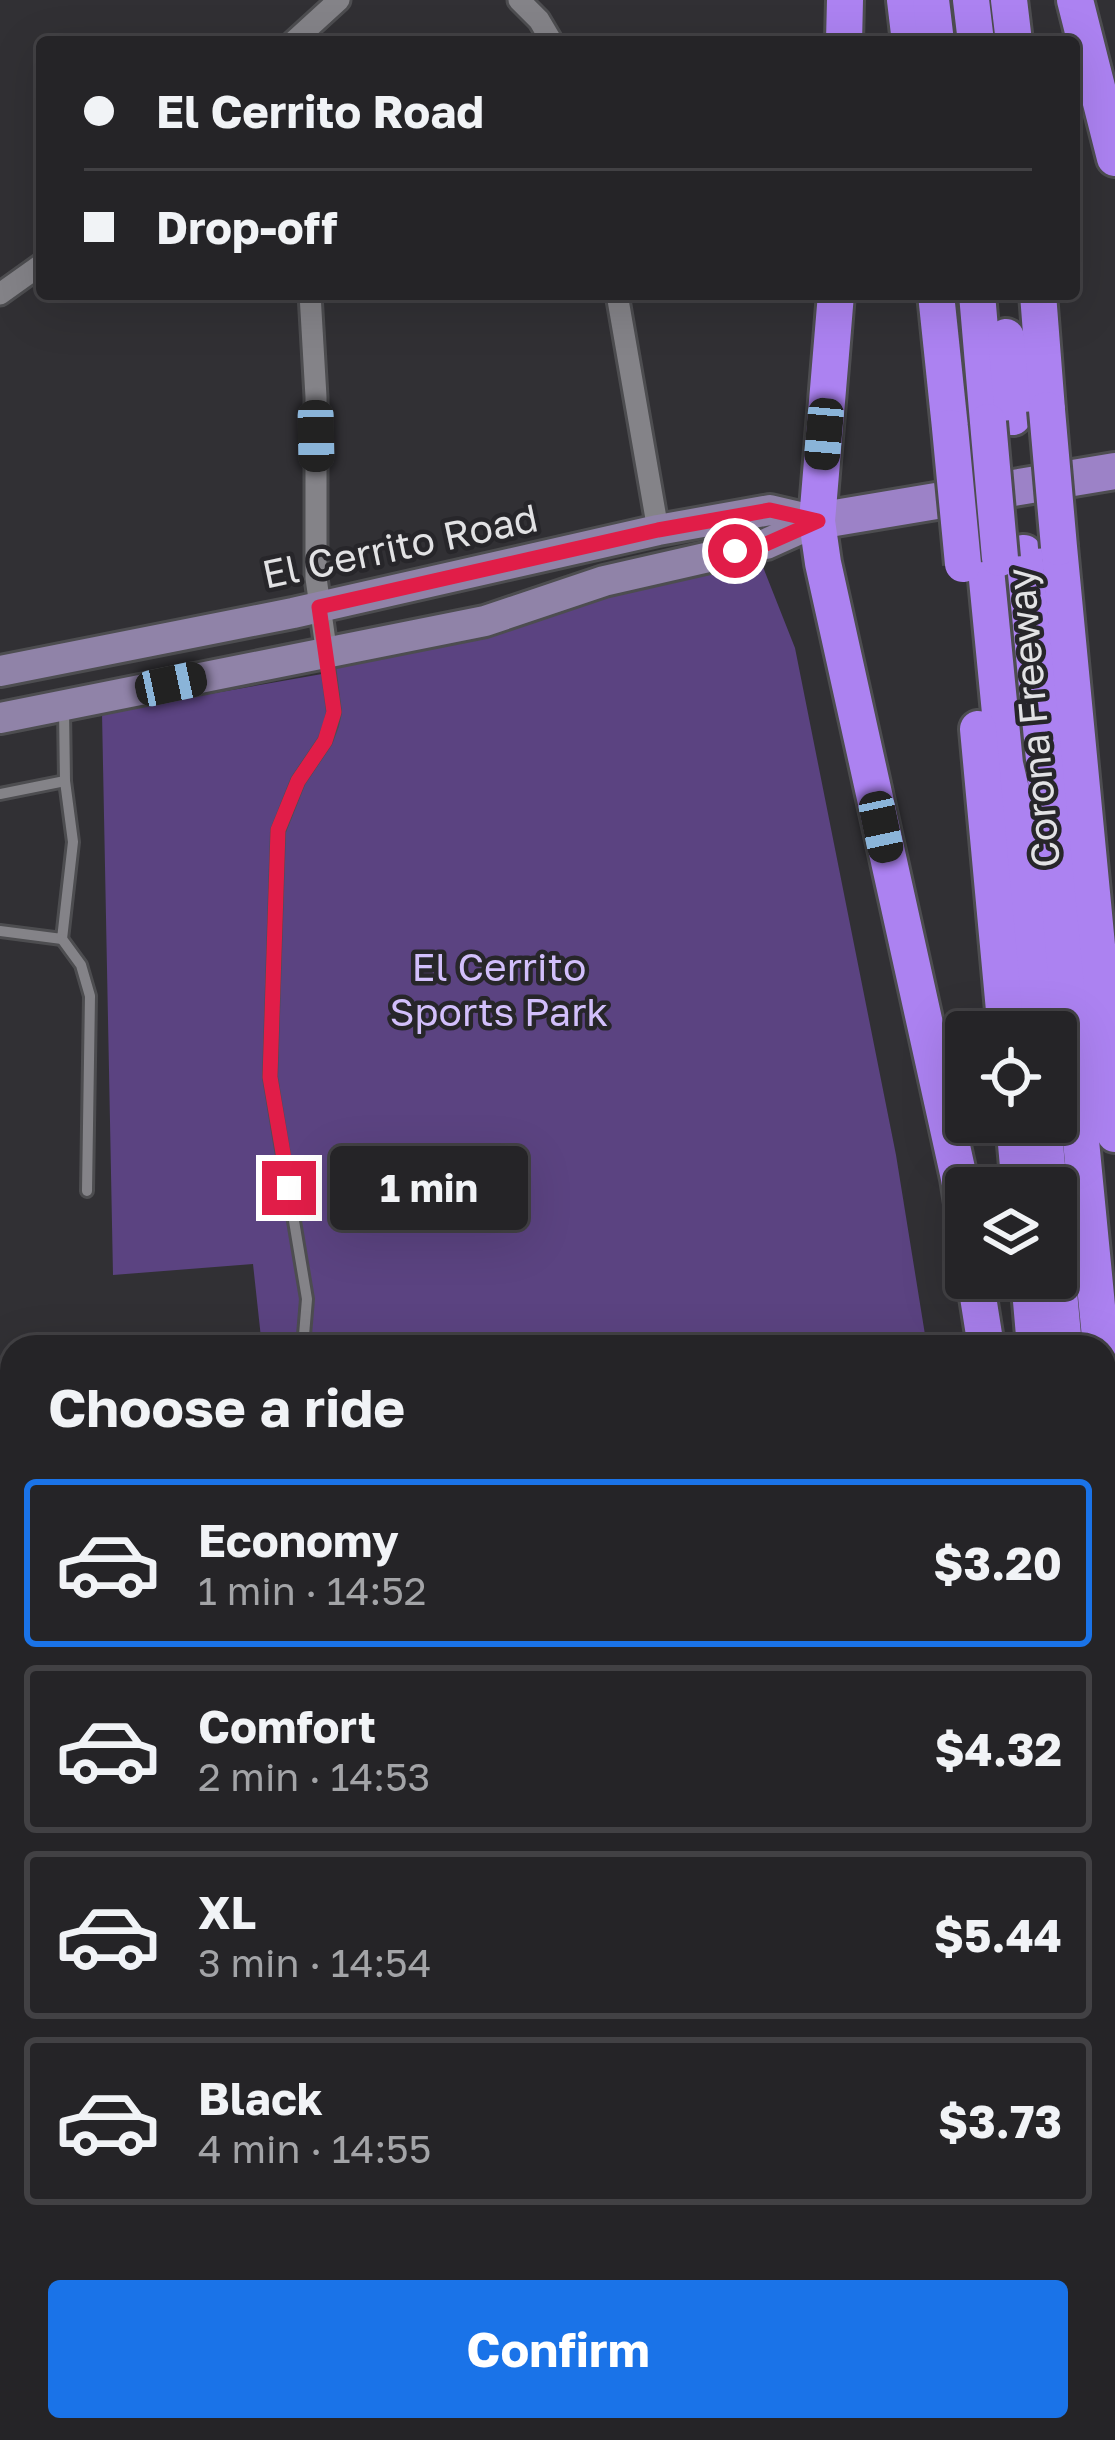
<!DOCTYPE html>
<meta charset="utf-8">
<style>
:root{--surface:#252427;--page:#2d2c2f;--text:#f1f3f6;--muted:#a3a4a7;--line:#424144;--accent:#1a73e8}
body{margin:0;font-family:"Golos Text",sans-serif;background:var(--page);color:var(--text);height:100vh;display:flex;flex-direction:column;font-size:45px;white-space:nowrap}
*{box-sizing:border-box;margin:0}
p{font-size:39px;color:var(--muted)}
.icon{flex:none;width:66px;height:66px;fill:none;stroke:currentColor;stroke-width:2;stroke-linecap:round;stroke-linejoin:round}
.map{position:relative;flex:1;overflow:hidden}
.sheet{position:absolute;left:0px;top:1335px;width:1116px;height:1107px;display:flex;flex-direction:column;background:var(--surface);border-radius:36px 36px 0 0;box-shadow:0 12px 48px #0002,0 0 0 3px var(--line)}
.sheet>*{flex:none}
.guide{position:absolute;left:36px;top:36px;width:1044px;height:264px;border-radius:12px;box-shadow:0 12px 48px #0002,0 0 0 3px var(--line);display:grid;align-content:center;height:264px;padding:0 48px;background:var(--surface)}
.tools{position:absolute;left:945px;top:1011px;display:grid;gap:24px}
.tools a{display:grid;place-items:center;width:132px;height:132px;border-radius:12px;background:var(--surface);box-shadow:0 12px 48px #0002,0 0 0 3px var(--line);font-size:60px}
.end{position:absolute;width:54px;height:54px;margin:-27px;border:15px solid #e11d48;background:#fff;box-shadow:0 0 0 6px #fff}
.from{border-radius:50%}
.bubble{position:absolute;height:84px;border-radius:12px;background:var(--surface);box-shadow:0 12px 48px #0002,0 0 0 3px var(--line);font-size:39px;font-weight:700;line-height:84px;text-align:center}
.car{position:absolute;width:36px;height:72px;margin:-36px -18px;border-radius:15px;box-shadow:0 0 9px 3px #0007;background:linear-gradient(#222 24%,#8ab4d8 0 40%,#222 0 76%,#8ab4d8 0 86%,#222 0)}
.guide b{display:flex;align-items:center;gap:42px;height:114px;font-size:45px}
.guide b+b{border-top:3px solid var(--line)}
.guide i{width:30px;height:30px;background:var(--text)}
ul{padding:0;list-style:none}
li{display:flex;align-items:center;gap:36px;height:168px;margin:0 24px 18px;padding:0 24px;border:6px solid var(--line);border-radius:12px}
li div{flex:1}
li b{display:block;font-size:45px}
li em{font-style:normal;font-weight:700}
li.current{border-color:var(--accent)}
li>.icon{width:108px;height:108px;stroke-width:1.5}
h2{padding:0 48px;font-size:54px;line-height:144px}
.action{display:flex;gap:24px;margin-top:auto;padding:24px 48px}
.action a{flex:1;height:138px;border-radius:12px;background:var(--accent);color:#fff;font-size:48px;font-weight:700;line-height:138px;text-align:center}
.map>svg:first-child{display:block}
.green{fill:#5b4381}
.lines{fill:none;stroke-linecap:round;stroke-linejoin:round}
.lane-casing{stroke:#4d4d50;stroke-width:16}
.street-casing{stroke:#4d4d50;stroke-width:27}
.secondary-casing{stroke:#4d4d50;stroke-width:36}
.primary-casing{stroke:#4d4d50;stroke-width:42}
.highway-casing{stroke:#4d4d50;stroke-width:42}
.lane{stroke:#848388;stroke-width:10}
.street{stroke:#848388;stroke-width:21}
.secondary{stroke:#9083a8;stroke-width:30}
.primary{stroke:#9c82c7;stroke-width:36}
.highway{stroke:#ac82f1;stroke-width:36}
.highway-bridge-casing{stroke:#4d4d50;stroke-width:42;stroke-linecap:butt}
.highway-bridge{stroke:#ac82f1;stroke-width:36}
.route{stroke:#e11d48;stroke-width:15}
.labels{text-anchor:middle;stroke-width:9;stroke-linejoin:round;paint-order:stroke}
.street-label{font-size:39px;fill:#e2e2e4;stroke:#27262a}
.park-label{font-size:39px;fill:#d2bffb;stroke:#27262a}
</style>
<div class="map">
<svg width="1115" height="2440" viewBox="0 0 1115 2440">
<rect width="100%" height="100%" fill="#313034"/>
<!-- green -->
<polygon class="green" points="761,562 795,648 896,1155 927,1347 262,1347 253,1264 113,1275 102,713 322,674 474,612"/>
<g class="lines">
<!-- lane casing -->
<g class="lane-casing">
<g id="lane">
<polyline points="0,794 65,781"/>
<polyline points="0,931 62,939 73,842 65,781 64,709"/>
<polyline points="62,939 81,965 90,996 87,1191"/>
<polyline points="303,1347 307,1299 270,1077 278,831 298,781 325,741 331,725 334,712 327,658"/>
</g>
</g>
<!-- street casing -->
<g class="street-casing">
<g id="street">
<polyline points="519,0 539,20 552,42"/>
<polyline points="293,42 339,0"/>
<polyline points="0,294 42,264"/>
<polyline points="310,294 316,397 316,578 327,655"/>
<polyline points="617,294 658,530"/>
<polyline points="0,1641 12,1645"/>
<polyline points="0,1952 12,1969"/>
<polyline points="0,2329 12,2315"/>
<polyline points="820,2430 826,2440"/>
</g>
</g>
<!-- secondary casing -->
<g class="secondary-casing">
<g id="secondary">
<polyline points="0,671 293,613 658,530 770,510 817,521"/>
<polyline points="0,718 485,621 604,581 766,544 817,521"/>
</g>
</g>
<!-- primary casing -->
<g class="primary-casing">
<polyline id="primary" points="817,521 1115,471"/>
</g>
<!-- highway casing -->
<g class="highway-casing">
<g id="highway">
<polyline points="905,0 910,42"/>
<polyline points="931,0 936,42"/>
<polyline points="971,0 976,42"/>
<polyline points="1009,0 1014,42"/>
<polyline points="1075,0 1115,158"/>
<polyline points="844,42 845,0"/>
<polyline points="836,294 817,521 823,563 959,1178 966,1222"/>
<polyline points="936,294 950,428"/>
<polyline points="977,294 988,422"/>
<polyline points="1038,294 1047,410"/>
<polyline points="1006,337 1013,417"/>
<polyline points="1059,547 1115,1134"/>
<polyline points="1024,553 1101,1347"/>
<polyline points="985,559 1005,764 1015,807 1035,1032"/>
<polyline points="978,729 1006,1032"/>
<polyline points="1014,1122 1020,1188"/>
<polyline points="1043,1122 1049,1188"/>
<polyline points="1056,1259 1064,1347"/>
<polyline points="975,1278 986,1347"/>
<polyline points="1029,1278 1035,1347"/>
<polyline points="1104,1376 1115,1475"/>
<polyline points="1108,1400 1109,1326"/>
<polyline points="1104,1779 1115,1903"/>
<polyline points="1104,2141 1115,2277"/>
</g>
</g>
<!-- lane -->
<use href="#lane" class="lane"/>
<!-- street -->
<use href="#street" class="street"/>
<!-- secondary -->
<use href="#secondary" class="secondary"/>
<!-- primary -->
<use href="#primary" class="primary"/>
<!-- highway -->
<use href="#highway" class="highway"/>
<!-- highway-bridge casing -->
<g class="highway-bridge-casing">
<g id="highway-bridge">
<polyline points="1047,410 1059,547"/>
<polyline points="988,422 1000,558"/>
<polyline points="950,428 963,564"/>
</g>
</g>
<!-- highway-bridge -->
<use href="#highway-bridge" class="highway-bridge"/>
</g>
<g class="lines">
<!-- route -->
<polyline class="route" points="289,1188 270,1077 278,830 298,781 325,741 334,712 319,607 658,530 770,510 818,521 766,544 735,551"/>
</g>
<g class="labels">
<!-- street labels -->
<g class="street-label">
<text transform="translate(400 546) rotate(-12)" y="14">El Cerrito Road</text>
<text transform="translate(1033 718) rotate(-95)" y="14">Corona Freeway</text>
</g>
<!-- park labels -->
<g class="park-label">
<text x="499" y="981">El Cerrito<tspan x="499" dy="45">Sports Park</tspan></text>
</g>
</g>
</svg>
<div class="tools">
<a><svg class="icon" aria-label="locate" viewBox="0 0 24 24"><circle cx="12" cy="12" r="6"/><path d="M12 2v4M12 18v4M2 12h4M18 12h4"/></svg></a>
<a><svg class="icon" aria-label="layers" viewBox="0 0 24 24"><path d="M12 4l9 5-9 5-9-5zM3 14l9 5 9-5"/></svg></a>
</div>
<i class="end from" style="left:735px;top:551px"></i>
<i class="end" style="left:289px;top:1188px"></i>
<div class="bubble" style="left:330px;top:1146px;width:198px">1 min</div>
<i class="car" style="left:824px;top:434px;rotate:185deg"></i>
<i class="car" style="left:316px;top:436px;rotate:179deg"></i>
<i class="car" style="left:171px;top:684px;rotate:78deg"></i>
<i class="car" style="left:881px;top:827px;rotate:168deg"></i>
<div class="guide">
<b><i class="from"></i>El Cerrito Road</b>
<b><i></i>Drop-off</b>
</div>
<section class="sheet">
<h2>Choose a ride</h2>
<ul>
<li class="current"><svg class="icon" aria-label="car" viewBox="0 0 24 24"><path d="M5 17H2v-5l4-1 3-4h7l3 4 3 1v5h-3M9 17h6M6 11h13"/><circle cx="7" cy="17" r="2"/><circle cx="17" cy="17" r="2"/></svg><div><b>Economy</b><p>1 min · 14:52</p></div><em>$3.20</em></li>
<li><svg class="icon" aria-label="car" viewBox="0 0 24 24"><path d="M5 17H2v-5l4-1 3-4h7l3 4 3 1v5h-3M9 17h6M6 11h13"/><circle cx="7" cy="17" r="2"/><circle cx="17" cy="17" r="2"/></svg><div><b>Comfort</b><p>2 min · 14:53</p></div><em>$4.32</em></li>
<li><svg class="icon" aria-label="car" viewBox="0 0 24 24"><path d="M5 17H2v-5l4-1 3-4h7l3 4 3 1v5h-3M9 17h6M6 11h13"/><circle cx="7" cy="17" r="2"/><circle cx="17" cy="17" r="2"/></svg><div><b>XL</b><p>3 min · 14:54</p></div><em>$5.44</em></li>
<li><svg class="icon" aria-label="car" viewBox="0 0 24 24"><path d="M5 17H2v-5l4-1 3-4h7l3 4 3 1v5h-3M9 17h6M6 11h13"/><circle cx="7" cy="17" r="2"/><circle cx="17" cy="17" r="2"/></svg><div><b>Black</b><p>4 min · 14:55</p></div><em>$3.73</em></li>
</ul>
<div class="action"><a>Confirm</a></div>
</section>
</div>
